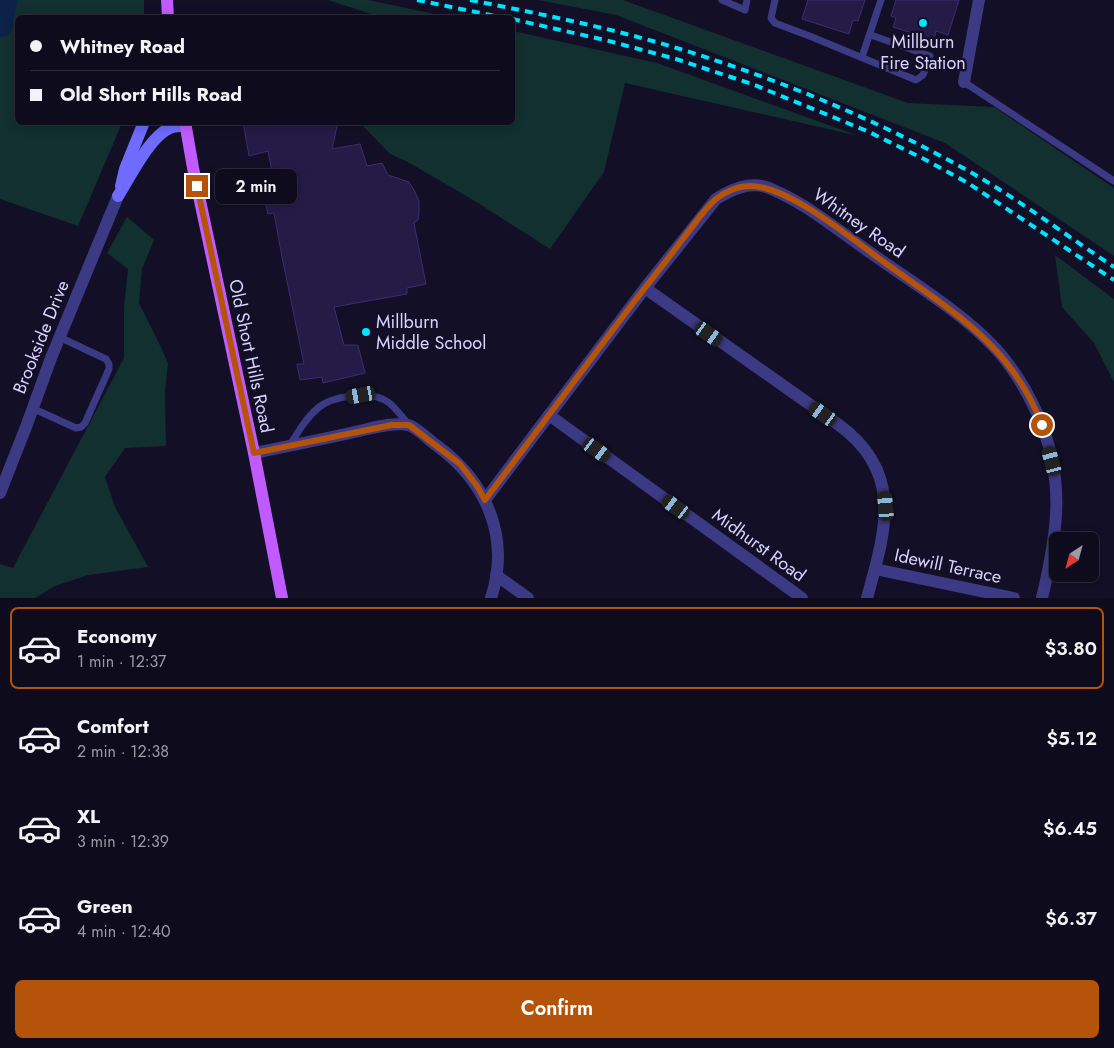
<!DOCTYPE html>
<meta charset="utf-8">
<style>
:root{--surface:#0e0b1c;--page:#1c1929;--text:#f1f3f6;--muted:#9b9ba3;--line:#2e2b3b;--accent:#b45309}
body{margin:0;font-family:Jost,sans-serif;background:var(--page);color:var(--text);height:100vh;display:flex;flex-direction:column;font-size:19px;white-space:nowrap}
*{box-sizing:border-box;margin:0}
p{font-size:16px;color:var(--muted)}
.icon{flex:none;width:28px;height:28px;fill:none;stroke:currentColor;stroke-width:2;stroke-linecap:round;stroke-linejoin:round}
.map{position:relative;height:598px;overflow:hidden}
.panel{display:flex;flex-direction:column;background:var(--surface);flex:1}
.panel>*{flex:none}
.banner{position:absolute;left:15px;top:15px;width:500px;height:110px;border-radius:8px;box-shadow:0 2px 12px #0003,0 0 0 1px var(--line);display:grid;align-content:center;height:110px;padding:0 15px;background:var(--surface)}
.needle{width:32px;rotate:216deg}
.tools{position:absolute;left:1049px;top:532px;display:grid;gap:10px}
.tools a{display:grid;place-items:center;width:50px;height:50px;border-radius:8px;background:var(--surface);box-shadow:0 2px 12px #0003,0 0 0 1px var(--line);font-size:25px}
.end{position:absolute;width:22px;height:22px;margin:-11px;border:6px solid #b45309;background:#fff;box-shadow:0 0 0 2px #fff}
.from{border-radius:50%}
.bubble{position:absolute;height:35px;border-radius:8px;background:var(--surface);box-shadow:0 2px 12px #0003,0 0 0 1px var(--line);font-size:16px;font-weight:600;line-height:35px;text-align:center}
.car{position:absolute;width:15px;height:30px;margin:-15px -8px;border-radius:6px;box-shadow:0 0 4px 1px #0007;background:linear-gradient(#222 24%,#8ab4d8 0 40%,#222 0 76%,#8ab4d8 0 86%,#222 0)}
.banner b{display:flex;align-items:center;gap:18px;height:48px;font-size:19px}
.banner b+b{border-top:1px solid var(--line)}
.banner i{width:12px;height:12px;background:var(--text)}
ul{padding:9px 0 0;list-style:none}
li{display:flex;align-items:center;gap:15px;height:82px;margin:0 10px 8px;padding:0 5px;border:2px solid transparent;border-radius:8px}
li div{flex:1}
li b{display:block;font-size:19px}
li em{font-style:normal;font-weight:600}
li.selected{border-color:var(--accent)}
li>.icon{width:45px;height:45px;stroke-width:1.5}
.action{display:flex;gap:10px;margin-top:auto;padding:10px 15px}
.action a{flex:1;height:58px;border-radius:8px;background:var(--accent);color:#fff;font-size:20px;font-weight:600;line-height:58px;text-align:center}
.map>svg:first-child{display:block}
.green{fill:#12302f}
.lines{fill:none;stroke-linecap:round;stroke-linejoin:round}
.river{stroke:#0c2248;stroke-width:25}
.building{fill:#241b47;stroke:#3b2d73}
.lane{stroke:#3d3a85;stroke-width:7}
.street{stroke:#3d3a85;stroke-width:12}
.secondary{stroke:#6f6bff;stroke-width:12}
.primary{stroke:#c25bff;stroke-width:12}
.rail{stroke:#00e5ff;stroke-width:4;stroke-dasharray:8 6;stroke-linecap:butt}
.route{stroke:#b45309;stroke-width:6}
.poi-dot{fill:#00e5ff;stroke:#130f26;stroke-width:2}
.labels{text-anchor:middle;stroke-width:5;stroke-linejoin:round;paint-order:stroke}
.poi-label{font-size:18px;fill:#d9d4ff;stroke:#130f26}
.street-label{font-size:18px;fill:#d9d4ff;stroke:#130f26}
</style>
<div class="map">
<svg width="1114" height="598" viewBox="0 0 1114 598">
<rect width="100%" height="100%" fill="#130f26"/>
<!-- green -->
<g class="green">
<polygon points="0,0 144,0 144,17 18,18 18,122 122,123 78,226 0,199"/>
<polygon points="328,0 368,0 449,17 380,17"/>
<polygon points="538,0 623,0 908,103 994,107 1114,188 1114,256 945,143 616,15"/>
<polygon points="513,31 657,63 859,136 625,83 604,172 550,249 478,203 408,162 390,154 360,123 512,122"/>
<polygon points="127,217 154,240 142,269 139,303 156,337 168,363 165,391 166,446 125,448 105,477 115,507 148,567 88,575 55,586 35,598 0,598 0,564 13,568 124,358 124,307 128,269 107,253"/>
<polygon points="1055,255 1114,299 1114,382 1094,343 1062,307"/>
</g>
<g class="lines">
<!-- river -->
<polyline class="river" points="0,25 5,0"/>
</g>
<!-- building -->
<g class="building">
<polygon points="808,0 865,0 858,21 853,20 849,34 802,19"/>
<polygon points="896,0 959,0 948,35 936,31 934,40 893,27 896,18 891,16"/>
<polygon points="243,122 338,122 332,149 360,144 367,166 382,163 388,175 409,182 414,190 419,201 419,212 418,220 414,223 426,284 407,288 407,294 334,307 344,345 358,345 365,373 323,383 322,377 300,380 297,364 304,364 282,257 274,213 268,214 263,193 276,192 268,151 249,156"/>
</g>
<g class="lines">
<!-- lane -->
<g class="lane">
<polyline points="722,0 745,10 747,0"/>
<polyline points="775,0 771,18 775,23 812,37 916,80 923,75 930,56 871,35"/>
<polyline points="862,57 881,0"/>
<polyline points="964,82 1114,181"/>
<polyline points="32,408 76,428 81,427 85,423 109,369 109,364 106,359 59,337"/>
<path d="M 290,445 C 298,432 306,418 318,408 C 332,396 372,390 388,402 C 395,407 402,417 409,425"/>
</g>
<!-- street -->
<g class="street">
<polyline points="964,82 979,0"/>
<path d="M 645,288 L 839,425 C 905,473 885,532 867,598"/>
<polyline points="549,415 802,598"/>
<path d="M 254,453 C 289,446 324,439 359,431 C 373,428 393,422 408,425 C 415,426 429,440 436,445 C 486,481 511,537 491,598"/>
<polyline points="0,493 26,427 51,358 118,196"/>
<path d="M 485,500 L 645,288 L 716,199 C 732,189 748,182 766,187 C 771,188 775,191 780,193 C 812,208 839,231 868,251 C 910,281 962,312 997,350 C 1013,368 1027,391 1037,413 C 1066,479 1058,531 1042,598"/>
<polyline points="875,569 1014,598"/>
<polyline points="496,575 528,598"/>
</g>
<!-- secondary -->
<g class="secondary">
<polyline points="121,186 125,169 144,122"/>
<path d="M 118,196 C 130,177 150,136 170,128 C 175,126 181,126 186,125"/>
</g>
<!-- primary -->
<g class="primary">
<polyline points="167,0 168,18"/>
<polyline points="185,122 193,168 254,453 282,598"/>
</g>
<!-- rail -->
<g class="rail">
<polyline points="417,0 505,18"/>
<path d="M 470,0 C 541,14 611,28 680,49 C 781,80 880,121 972,173 C 1021,201 1067,236 1114,267"/>
<polyline points="512,19 605,40 676,59 752,84 867,131 924,159 968,183 1114,280"/>
</g>
</g>
<g class="lines">
<!-- route -->
<path class="route" d="M 197,186 L 254,453 L 372,429 L 392,425 L 409,425 L 460,464 L 477,486 L 485,500 C 534,434 584,369 633,303 C 650,281 668,259 685,236 C 695,224 704,209 716,199 C 725,192 738,186 750,186 C 790,186 854,241 888,265 C 953,312 1012,346 1042,425"/>
</g>
<!-- markers -->
<g class="poi-dot">
<circle cx="923" cy="23" r="5"/>
<circle cx="366" cy="332" r="5"/>
</g>
<g class="labels">
<!-- poi labels -->
<g class="poi-label">
<text x="923" y="48">Millburn<tspan x="923" dy="21">Fire Station</tspan></text>
<text x="376" y="328" text-anchor="start">Millburn<tspan x="376" dy="21">Middle School</tspan></text>
</g>
<!-- street labels -->
<g class="street-label">
<text transform="translate(859 223) rotate(35)" y="6">Whitney Road</text>
<text transform="translate(41 337) rotate(-68)" y="6">Brookside Drive</text>
<text transform="translate(251 356) rotate(78)" y="6">Old Short Hills Road</text>
<text transform="translate(759 545) rotate(36)" y="6">Midhurst Road</text>
<text transform="translate(948 566) rotate(12)" y="6">Idewill Terrace</text>
</g>
</g>
</svg>
<div class="tools">
<a><svg class="needle" viewBox="-14 -14 28 28"><path d="M0-13l5 13h-10z" fill="#e53935"/><path d="M0 13l5-13h-10z" fill="#9b9ba3"/></svg></a>
</div>
<i class="end from" style="left:1042px;top:425px"></i>
<i class="end" style="left:197px;top:186px"></i>
<div class="bubble" style="left:215px;top:169px;width:82px">2 min</div>
<i class="car" style="left:709px;top:334px;rotate:125deg"></i>
<i class="car" style="left:361px;top:395px;rotate:260deg"></i>
<i class="car" style="left:823px;top:414px;rotate:305deg"></i>
<i class="car" style="left:597px;top:450px;rotate:126deg"></i>
<i class="car" style="left:1052px;top:461px;rotate:345deg"></i>
<i class="car" style="left:886px;top:506px;rotate:355deg"></i>
<i class="car" style="left:676px;top:507px;rotate:306deg"></i>
<div class="banner">
<b><i class="from"></i>Whitney Road</b>
<b><i></i>Old Short Hills Road</b>
</div>
</div>
<section class="panel">
<ul>
<li class="selected"><svg class="icon" aria-label="car" viewBox="0 0 24 24"><path d="M5 17H2v-5l4-1 3-4h7l3 4 3 1v5h-3M9 17h6M6 11h13"/><circle cx="7" cy="17" r="2"/><circle cx="17" cy="17" r="2"/></svg><div><b>Economy</b><p>1 min · 12:37</p></div><em>$3.80</em></li>
<li><svg class="icon" aria-label="car" viewBox="0 0 24 24"><path d="M5 17H2v-5l4-1 3-4h7l3 4 3 1v5h-3M9 17h6M6 11h13"/><circle cx="7" cy="17" r="2"/><circle cx="17" cy="17" r="2"/></svg><div><b>Comfort</b><p>2 min · 12:38</p></div><em>$5.12</em></li>
<li><svg class="icon" aria-label="car" viewBox="0 0 24 24"><path d="M5 17H2v-5l4-1 3-4h7l3 4 3 1v5h-3M9 17h6M6 11h13"/><circle cx="7" cy="17" r="2"/><circle cx="17" cy="17" r="2"/></svg><div><b>XL</b><p>3 min · 12:39</p></div><em>$6.45</em></li>
<li><svg class="icon" aria-label="car" viewBox="0 0 24 24"><path d="M5 17H2v-5l4-1 3-4h7l3 4 3 1v5h-3M9 17h6M6 11h13"/><circle cx="7" cy="17" r="2"/><circle cx="17" cy="17" r="2"/></svg><div><b>Green</b><p>4 min · 12:40</p></div><em>$6.37</em></li>
</ul>
<div class="action"><a>Confirm</a></div>
</section>
